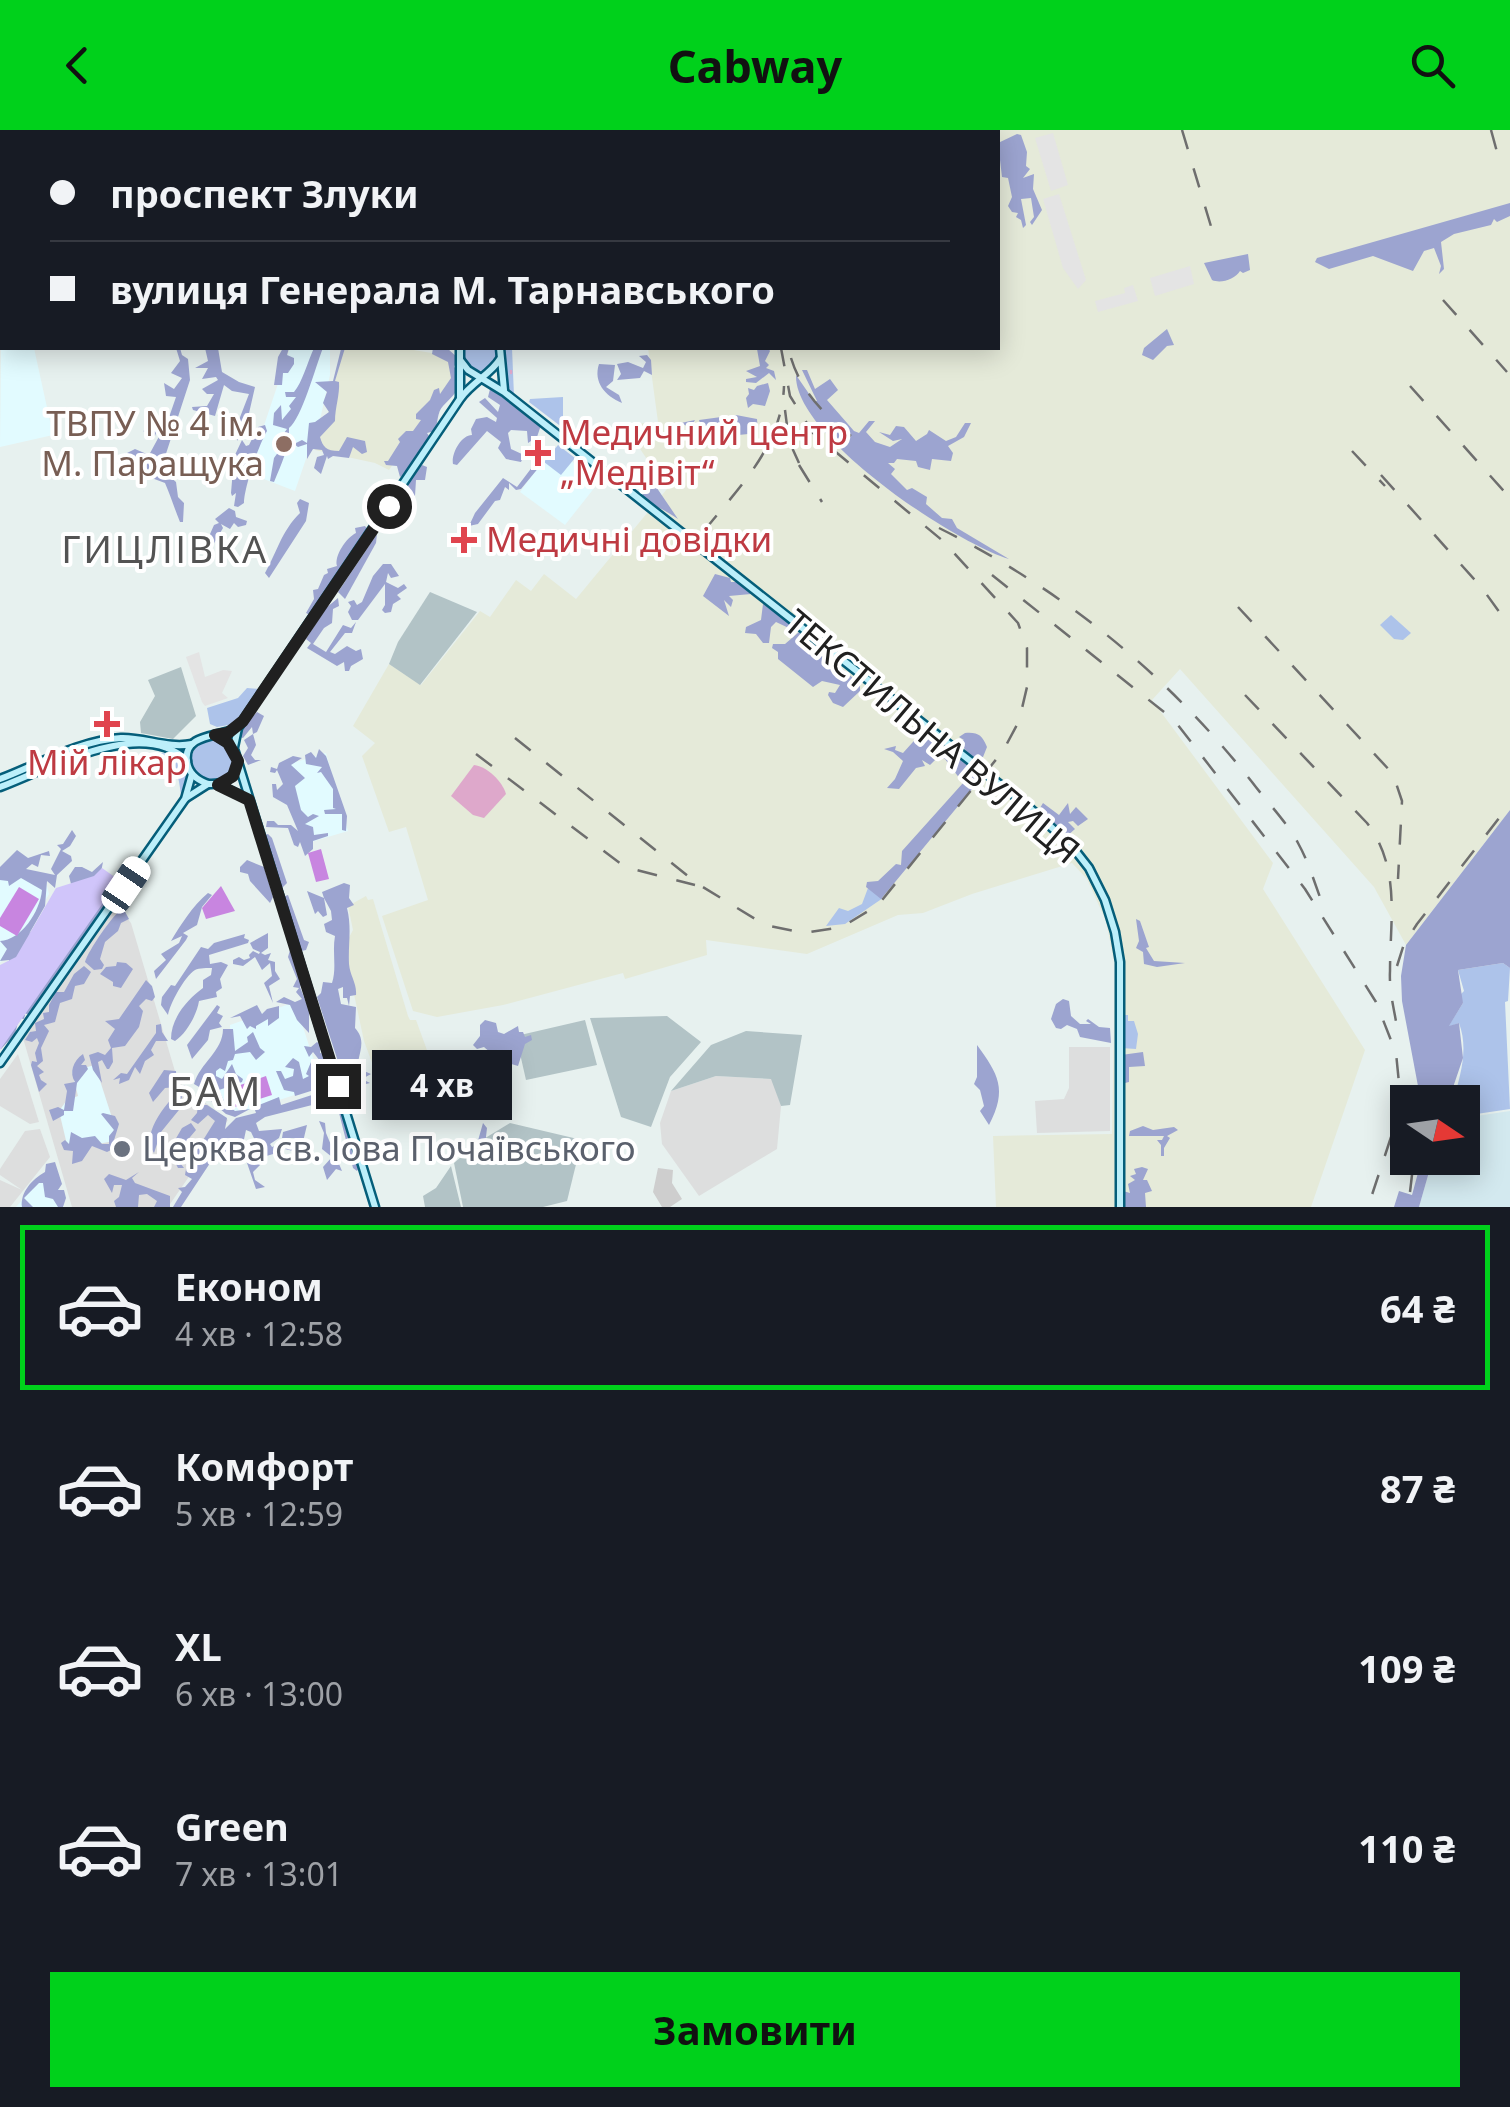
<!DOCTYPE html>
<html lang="uk">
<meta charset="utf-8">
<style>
:root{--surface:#171b24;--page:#242831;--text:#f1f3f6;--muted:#9ea1a6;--line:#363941;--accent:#00d11b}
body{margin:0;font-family:"Noto Sans",sans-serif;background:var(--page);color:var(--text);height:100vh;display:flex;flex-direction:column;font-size:38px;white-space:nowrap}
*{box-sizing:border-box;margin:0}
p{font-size:32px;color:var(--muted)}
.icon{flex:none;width:55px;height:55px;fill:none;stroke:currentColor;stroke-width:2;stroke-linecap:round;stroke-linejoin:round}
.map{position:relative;height:1077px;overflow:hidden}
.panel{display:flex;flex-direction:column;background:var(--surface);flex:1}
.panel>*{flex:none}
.banner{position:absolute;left:0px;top:0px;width:1000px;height:220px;box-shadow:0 5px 25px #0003;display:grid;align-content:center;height:220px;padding:0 50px;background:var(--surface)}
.needle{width:65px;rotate:103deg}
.fabs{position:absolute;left:1390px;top:955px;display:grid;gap:20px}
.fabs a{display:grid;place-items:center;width:90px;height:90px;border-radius:0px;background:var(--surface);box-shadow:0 5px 25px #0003;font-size:50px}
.end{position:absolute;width:45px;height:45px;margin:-22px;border:12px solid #202020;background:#fff;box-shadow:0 0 0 5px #fff}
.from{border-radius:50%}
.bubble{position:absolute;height:70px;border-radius:0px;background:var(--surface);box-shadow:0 5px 25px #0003;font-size:32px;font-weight:700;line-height:70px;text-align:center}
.car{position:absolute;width:30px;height:60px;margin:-30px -15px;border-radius:12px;box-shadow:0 0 8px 2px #0007;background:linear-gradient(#fff 24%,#345 0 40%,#fff 0 76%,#345 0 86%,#fff 0)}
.banner b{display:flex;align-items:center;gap:35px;height:95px;font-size:38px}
.banner b+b{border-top:2px solid var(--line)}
.banner i{width:25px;height:25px;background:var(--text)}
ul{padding:18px 0 0;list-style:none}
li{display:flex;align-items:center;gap:30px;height:165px;margin:0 20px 15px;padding:0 30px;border:5px solid transparent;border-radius:0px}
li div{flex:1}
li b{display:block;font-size:38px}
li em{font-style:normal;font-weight:700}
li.active{border-color:var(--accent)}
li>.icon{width:90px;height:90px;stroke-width:1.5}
.button{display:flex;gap:20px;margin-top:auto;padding:20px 50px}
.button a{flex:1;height:115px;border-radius:0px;background:var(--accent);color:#111;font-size:40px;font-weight:700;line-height:115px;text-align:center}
header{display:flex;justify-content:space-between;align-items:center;height:130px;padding:0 50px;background:var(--accent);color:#111;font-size:45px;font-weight:700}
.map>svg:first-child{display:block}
.residential{fill:#dddede}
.industrial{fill:#e5ead9}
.education{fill:#e2fbff}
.religious{fill:#cecece}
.construction{fill:#b2c3c6}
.farmland{fill:#d3e9ef}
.grass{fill:#adc3ea}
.forest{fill:#9ca4d0}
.park{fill:#d0c5fa}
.pitch{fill:#c885e0}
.parking{fill:#e4e4e4}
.water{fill:#dea8cb}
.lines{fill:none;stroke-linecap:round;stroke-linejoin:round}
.stream{stroke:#dea8cb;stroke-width:2.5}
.secondary-casing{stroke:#055e7a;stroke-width:11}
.secondary{stroke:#bceffa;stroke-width:6}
.rail{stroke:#6e6e6e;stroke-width:2.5;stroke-dasharray:20 20;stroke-linecap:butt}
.route{stroke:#202020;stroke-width:12}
.education-dot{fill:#8d6e63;stroke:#fff;stroke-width:4}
.health-dot{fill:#e0444e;stroke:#fff;stroke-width:4}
.worship-dot{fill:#6b7280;stroke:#fff;stroke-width:4}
.labels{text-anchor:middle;stroke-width:8;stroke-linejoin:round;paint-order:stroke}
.education-label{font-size:35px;fill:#785e54;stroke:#fff;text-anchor:end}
.health-label{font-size:35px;fill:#be3a42;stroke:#fff;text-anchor:start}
.street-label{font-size:35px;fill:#202020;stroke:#fff}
.worship-label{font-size:35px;fill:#5b616d;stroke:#fff;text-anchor:start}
.neighbourhood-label{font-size:38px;letter-spacing:2.5px;fill:#535353;stroke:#fff}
.quarter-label{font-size:40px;letter-spacing:2.5px;fill:#535353;stroke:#fff}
</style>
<header><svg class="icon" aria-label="back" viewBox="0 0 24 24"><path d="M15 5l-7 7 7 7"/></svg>Cabway<svg class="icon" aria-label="search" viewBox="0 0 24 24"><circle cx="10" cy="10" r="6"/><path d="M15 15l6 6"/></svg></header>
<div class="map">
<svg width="1510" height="1077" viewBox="0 0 1510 1077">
<rect width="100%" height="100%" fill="#e7f1ef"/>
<!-- residential -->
<g class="residential">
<polygon points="116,775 131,793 177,948 182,955 228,990 168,1077 72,1077 23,908"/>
<polygon points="1069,917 1110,917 1110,1001 1037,1003 1035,971 1064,969 1069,958"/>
<polygon points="18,924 39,992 30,994 0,976 0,949"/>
<polygon points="716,946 772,949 781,976 777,1019 699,1066 662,1014 660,993 671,961"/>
<polygon points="40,999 50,1027 10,1077 0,1077 0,1050 22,1060 0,1045 0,1039 25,1001"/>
</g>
<!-- industrial -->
<g class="industrial">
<polygon points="527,0 1510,0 1510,680 1406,815 1374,757 1180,539 1152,570 1273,733 1263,759 1365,920 1311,1077 996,1077 993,1006 1112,1004 1115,836 1106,791 1087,749 1072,733 972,764 923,783 898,785 807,824 706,810 707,825 625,849 623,843 503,875 437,887 413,881 382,786 428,770 406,697 389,702 362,626 375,613 353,596 389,534 421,555 480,481 490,487 516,450 531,461 544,444 576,469 667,359 624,295 658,292 648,218 998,218 998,2"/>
<polygon points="342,218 402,218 449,226 453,246 389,340 375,333 315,320 329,280"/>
<polygon points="366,766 368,770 373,769 408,886 410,890 416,890 428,923 380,938 374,938 364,911 344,817 353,800 348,776"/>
</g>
<!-- education -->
<g class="education">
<polygon points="2,139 2,218 34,218 53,305 0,317"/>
<polygon points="290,218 330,218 330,245 321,285 295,361 248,343"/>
<polygon points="553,317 599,352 565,395 520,362"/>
<polygon points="326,623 348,701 304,714 282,636"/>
<polygon points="44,744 49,764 14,825 0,832 0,745"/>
<polygon points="295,872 322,956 236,984 202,956 231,917 230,895"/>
<polygon points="95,935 115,997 109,1012 68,1019 59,981 67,970 78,966 72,941"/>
<polygon points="52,1035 64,1077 16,1077"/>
</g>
<!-- religious -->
<polygon class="religious" points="658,1038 673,1040 672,1053 682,1069 670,1077 662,1077 653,1062"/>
<!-- construction -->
<g class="construction">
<polygon points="430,462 477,482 420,555 389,534 398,512"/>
<polygon points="181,537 196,586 173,609 141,603 140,592 155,566 148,550"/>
<polygon points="667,886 701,912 670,947 651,997 621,987 590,888"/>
<polygon points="585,890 597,935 526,950 516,906"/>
<polygon points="746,901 802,905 790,975 781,976 771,949 716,946 671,961 711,915"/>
<polygon points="510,993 582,1010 567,1071 543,1077 463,1077 454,1033 477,1013"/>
<polygon points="451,1036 461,1077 425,1077 423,1066 436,1058"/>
</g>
<!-- farmland -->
<polygon class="farmland" points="1510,981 1510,1077 1419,1077 1433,1028 1462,1028 1463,988"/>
<!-- grass -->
<g class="grass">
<polygon points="463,218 497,218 495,233 485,241 471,240 465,230"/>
<polygon points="504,218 512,218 514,266 507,255"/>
<polygon points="563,267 563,298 529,272 530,269"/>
<polygon points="558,315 575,328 561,345 544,332"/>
<polygon points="1391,485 1411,503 1403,510 1394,509 1380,495"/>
<polygon points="247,558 259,559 234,594 217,597 210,594 207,578 238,568"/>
<circle cx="212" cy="631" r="21"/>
<path d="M 158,623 C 191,623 191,643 182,669 C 177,645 181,635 155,628 Z"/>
<polygon points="868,758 883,768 845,794 826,796 839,778 848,781 862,774"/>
<path d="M 1503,833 L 1510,838 L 1508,871 L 1505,872 L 1510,979 L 1463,986 L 1462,972 L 1453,972 C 1460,946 1469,920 1459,893 L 1448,897 L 1463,873 L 1459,866 L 1464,861 L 1458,840 Z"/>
<polygon points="1122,885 1128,885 1128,891 1134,891 1138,904 1136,919 1121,918"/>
</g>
<!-- forest -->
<g class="forest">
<polygon points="1017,4 1021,5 1027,22 1026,36 1030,39 1023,48 1034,44 1033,59 1042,80 1032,95 1030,92 1034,87 1031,68 1021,69 1026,95 1023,98 1021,90 1016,87 1018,83 1012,82 1008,76 1012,67 1008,48 1002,47 998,13"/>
<polygon points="1510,73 1510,86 1497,92 1494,89 1491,95 1454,104 1441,112 1444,139 1439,144 1441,136 1434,118 1424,121 1413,141 1373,126 1329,139 1315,132 1317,128"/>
<path d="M 1248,124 L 1250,140 L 1243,143 L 1240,141 C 1235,149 1221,154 1212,150 L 1204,133 Z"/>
<polygon points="1167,199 1174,215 1167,216 1153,230 1142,225 1144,218"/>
<path d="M 176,218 L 180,218 L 182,225 L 188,229 L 190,250 L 161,339 L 176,352 L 178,367 L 184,373 L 183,392 L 180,392 C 175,380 171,367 165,353 L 149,347 L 139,328 L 125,329 L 121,326 L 135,319 L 149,325 L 162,301 L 157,300 L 155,306 L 143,301 L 161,297 L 165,299 L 176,267 L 166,266 L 164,253 L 174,259 L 182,248 L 171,243 L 180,231 Z"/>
<polygon points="205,218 218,218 222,242 239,252 255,257 247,292 237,311 237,295 249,264 232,261 224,255 215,286 193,280 192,277 207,276 214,264 207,264 202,259 218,250 216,247 202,249 208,238 195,238 208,231"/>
<polygon points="283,218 289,218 287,225 294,228 294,234 288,243 283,243 282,255 274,255 278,227"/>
<path d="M 314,218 L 323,218 C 315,238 302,288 289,298 C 290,316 281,335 274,352 L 270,351 L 274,328 L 279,321 L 275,315 L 287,299 L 273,295 L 274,283 L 281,275 L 282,290 L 291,279 L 289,276 L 296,267 L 286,267 L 285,262 L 294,262 C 302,253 308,231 314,218 Z"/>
<path d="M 345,218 L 335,251 L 339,252 C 340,264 335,278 335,291 L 320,307 C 323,317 326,321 339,321 L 347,307 L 365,311 L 367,322 L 362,324 L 353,317 L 349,328 L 333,326 L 328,329 L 327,326 L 321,344 L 314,338 L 317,327 L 324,325 L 322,320 L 313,319 L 307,329 L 307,314 L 298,317 L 294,314 L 302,310 L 307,313 L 309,293 L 315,292 L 329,282 L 323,273 L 327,262 L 315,252 L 333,251 L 341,219 Z"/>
<path d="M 433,218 L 448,219 L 458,228 L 454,237 L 458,240 C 458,265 457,261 443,276 C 437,282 438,293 435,301 L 427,303 L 429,306 C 423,319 411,341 400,347 L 397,336 L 386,335 L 384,331 L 388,331 L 400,312 L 398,309 L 406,301 L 413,301 L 421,290 L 416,289 L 416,284 L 430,270 L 434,260 L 439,258 L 440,264 L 451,248 L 448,232 L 432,224 Z"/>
<polygon points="768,218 770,221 765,231 769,235 766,238 774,241 776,250 769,243 756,253 746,252 746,249 757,247 746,241 760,236 757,219"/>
<polygon points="647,225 651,230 652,245 644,241 640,248 617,250 621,244 617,234 628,232 643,238 646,232 639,226"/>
<path d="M 599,234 L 615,235 L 613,251 L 606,257 L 619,265 L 622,273 C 605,266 593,252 599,234 Z"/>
<path d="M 802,240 L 807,240 L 815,259 L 830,249 L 838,260 L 827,270 L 854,301 L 859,303 L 869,291 L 875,291 L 866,302 L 875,312 L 890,317 L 902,309 L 893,311 L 879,302 L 890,305 L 896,296 L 904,297 L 916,311 L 927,304 L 929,300 L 946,311 L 956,307 L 965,293 L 971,293 L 964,307 L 948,316 L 953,323 L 951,331 L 932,329 L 930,340 L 918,337 L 916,331 L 897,329 L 894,333 L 888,333 L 895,339 L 891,344 L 907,360 L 912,358 L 927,367 L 926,374 L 942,388 L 952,389 L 957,398 L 1009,429 C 955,413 794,306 796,245 L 814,271 L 817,271 Z"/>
<polygon points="768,253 770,261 765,276 753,274 748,278 746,268 749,264 748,258 754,260 757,256"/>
<path d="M 490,259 L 538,291 L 541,295 L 537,307 L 528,313 L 527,301 L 511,300 L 508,303 L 511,319 L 524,325 L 521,332 L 506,329 L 498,318 L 501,312 L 487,301 L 457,335 L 453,334 C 451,324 461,305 472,305 L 471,299 L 476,289 L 487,287 L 496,292 L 497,288 L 479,272 L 485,268 L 498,282 L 500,275 L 488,267 Z"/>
<polygon points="736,285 757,289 758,303 719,307 719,293 698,302 681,293 695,290 692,295 697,299 701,296 699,290"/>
<path d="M 265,295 L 267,301 C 259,314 244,358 244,373 L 238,377 L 234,376 L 236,363 L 232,366 L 231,363 L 234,327 L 242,310 L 246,316 L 249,315 L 258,297 Z"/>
<polygon points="536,332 540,336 521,359 516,360 509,353 509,360 505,357 500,370 495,371 478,394 469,396 475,383 503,348 517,357"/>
<polygon points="422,335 427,337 425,350 416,350 415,366 408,368 402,380 396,380 403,360"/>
<path d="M 646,342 L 678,389 C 667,381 655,377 643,367 L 642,357 L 648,354 Z"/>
<path d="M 300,369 L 309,373 L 306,391 L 269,448 L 265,443 C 278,420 281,402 300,383 L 297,373 Z"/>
<polygon points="229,378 235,381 236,387 247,391 246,395 238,397 234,393 230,399 221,394 223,398 209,422 203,420 214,395 219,393 215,389"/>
<path d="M 365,396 L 368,400 L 317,479 L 310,485 L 306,483 L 314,469 L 313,460 L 318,459 L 324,445 L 328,443 L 327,439 L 337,436 C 334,426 346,408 356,403 L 355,398 Z"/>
<polygon points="377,404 376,413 345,469 338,462"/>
<polygon points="383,434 391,434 399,446 391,448 388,443 386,452 398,458 404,454 407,458 397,465 401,469 393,474 391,482 385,483 382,480 385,475 385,454 358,490 352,490 348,482 351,476 348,472 354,470 357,475 362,472 373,446"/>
<polygon points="715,444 730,448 731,452 737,452 751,464 729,466 733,470 731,477 724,470 729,486 703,466"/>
<polygon points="338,468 339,476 333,479 332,493 324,498 313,514 326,522 343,495 351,498 356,492 352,503 345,503 330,522 335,524 347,516 356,521 361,519 363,529 351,536 349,541 345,541 344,532 337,536 307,518 311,513 306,509 326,478"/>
<polygon points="763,474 792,495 793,500 776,492 771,497 769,513 763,513 756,504 745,503 746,497 761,490"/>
<polygon points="799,502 860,554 860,561 843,577 833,573 828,565 829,562 835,563 840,555 822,551 813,557 778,529 778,522 772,518 773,514 785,514"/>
<polygon points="257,582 264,586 257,602 253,604 256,615 251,625 255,630 261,630 248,635 243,626 248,618 244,610 253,604 252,597 243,608 240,607 246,593"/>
<path d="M 921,603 C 939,612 973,634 978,652 L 881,769 L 866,757 L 867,752 L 878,751 L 896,734 L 901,735 L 902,721 L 963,653 L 945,629 L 938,627 L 930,635 L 922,630 L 925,636 L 916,638 L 899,659 L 887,658 L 895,649 L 903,631 L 893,622 L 884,619 L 896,616 L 895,620 L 903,623 Z"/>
<path d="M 965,603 C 978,602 982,605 987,617 L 983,627 L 972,628 L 959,612 L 964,610 L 959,607 Z"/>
<polygon points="319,619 326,626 347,686 346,701 342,700 342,684 325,684 324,680 336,679 333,678 333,659 321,642 317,643 322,637 306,634 305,625 311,622 316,628"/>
<polygon points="293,626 302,628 291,635 305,648 295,656 301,680 308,687 313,684 319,686 305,694 313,697 314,705 328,703 328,706 313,711 313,719 305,726 300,712 298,717 294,715 288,698 266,697 267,691 274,691 278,695 291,695 298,701 287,675 273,667 272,654 276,654 277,660 283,654 277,640 275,643 270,642 271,637 277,639 279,633"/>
<polygon points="1043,673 1059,685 1068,673 1070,684 1076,677 1088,689 1078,696 1073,691 1068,692 1075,699 1067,706 1040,678"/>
<polygon points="1510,680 1510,838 1503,833 1458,840 1463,873 1449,896 1459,893 1463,928 1448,972 1421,972 1402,871 1401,846 1406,815"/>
<path d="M 72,700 L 76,706 L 70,716 L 62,721 L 71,726 L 72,731 L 57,745 L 55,758 L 47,751 L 45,776 L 29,804 L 71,754 L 69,746 L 75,737 L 82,737 L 92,742 L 103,732 L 101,742 L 113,749 L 118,743 L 124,745 L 125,752 L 30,885 L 21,882 L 25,885 L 24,889 L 19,888 L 15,904 L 1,919 L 10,842 L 9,830 L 0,831 L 7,819 L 0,811 C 21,810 40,782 42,760 L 21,748 L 9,756 L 8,751 L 0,750 L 0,737 L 17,720 L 28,728 L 49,721 L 50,726 L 41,725 L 38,737 L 32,734 L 26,739 L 55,745 L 51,739 L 61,719 L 57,715 L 63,714 Z"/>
<polygon points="268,704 272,708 287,753 283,757 278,757 264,712 264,705"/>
<polygon points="247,730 264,737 273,767 270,773 250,751 248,744 240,742 240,737"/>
<path d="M 344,753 L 350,755 L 349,768 L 354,775 L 347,778 C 352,798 348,814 349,834 C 350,846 357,853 356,865 L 350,866 L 349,876 L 347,868 L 343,868 L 343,857 L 338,859 L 341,874 L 356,877 L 355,898 C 365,909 361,918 358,932 L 364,941 L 371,944 L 362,949 L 370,953 L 358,956 L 345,953 L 317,867 L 321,863 L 323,852 L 332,853 C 337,838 332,822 335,806 L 326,802 L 324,794 L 332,790 L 331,781 L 324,768 L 327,785 L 323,787 L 318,781 L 315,784 L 307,761 L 324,768 L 322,762 Z"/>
<path d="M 208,763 L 212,765 L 202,777 L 197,795 L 183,803 L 188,806 L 186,810 L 156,849 L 154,841 L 166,830 L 161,824 L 179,813 L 182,806 L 171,811 C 180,796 193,775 208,763 Z"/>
<polygon points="288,765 304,810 309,812 306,820 301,821 282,767"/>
<path d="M 123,778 L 129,789 L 121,793 L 118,801 L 105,812 L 100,829 L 104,835 L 102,839 L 94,840 L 85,832 C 88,821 114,783 123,778 Z"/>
<polygon points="1136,789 1140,791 1149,817 1146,818 1154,831 1185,833 1157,837 1144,834 1143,822 1136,818 1139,811"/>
<polygon points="268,803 268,818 261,823 265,825 271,823 268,830 275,832 275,841 280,849 269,856 273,873 264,853 272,846 270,833 262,840 255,827 243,836 233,834 233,830 239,827 244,830 250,828 249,825 253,821 259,824 260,822 253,819 250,813"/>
<path d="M 245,804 L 244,808 L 249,810 L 248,813 L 209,825 L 210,834 L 221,832 L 228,835 L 220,849 L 222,858 L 216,862 L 217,867 L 199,871 C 197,884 187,903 175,911 L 171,909 C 171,887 189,868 203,858 L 203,850 L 211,845 L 212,838 C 208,838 199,838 195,840 C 184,847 170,874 168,885 L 161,875 L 162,867 L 171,855 L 175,856 L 201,817 L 208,819 L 214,813 Z"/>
<polygon points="290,820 303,852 300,857 309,880 309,903 297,890 290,875 276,872 284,867 295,872 302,869 296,862 299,858 293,857 297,849 288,827"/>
<polygon points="117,832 126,833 133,839 121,858 113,856 113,852 100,844 106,837 116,836"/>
<polygon points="84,836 91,842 84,854 75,856 72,869 60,873 55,892 44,895 49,901 41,918 43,931 37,936 44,942 39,945 41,950 47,954 39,962 31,935 32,931 37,932 35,923 39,913 37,908 32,912 25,910 30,902 36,901 35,893 44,889 43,883 49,882 49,875 56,862 64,862 74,844"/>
<polygon points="146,850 152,856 155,867 152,871 146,869 139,876 143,881 139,897 125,916 112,918 113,932 109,939 107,939 102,930 98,932 102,953 93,940 89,925 98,922 105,925 111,918 108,910 115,899 105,891 119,889"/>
<polygon points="1063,869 1069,871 1071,886 1080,894 1091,894 1086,891 1088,889 1099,897 1110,898 1111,913 1080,907 1077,899 1067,895 1061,899 1056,898 1051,889 1056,874"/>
<polygon points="217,875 220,877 217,883 223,886 219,893 222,897 210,900 208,910 192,929 187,915"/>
<polygon points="257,875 262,884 267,879 279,876 279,888 268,896 268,889 256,896 256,899 250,896 247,899 240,886 230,888"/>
<path d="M 485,890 L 496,893 L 498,902 L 504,904 L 518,896 L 519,902 L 523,902 L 525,907 L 531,905 L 532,910 L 525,914 L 518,936 L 508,933 L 511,925 C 502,928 490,923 484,917 L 477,919 L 473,915 L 480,906 L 480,895 Z"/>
<polygon points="161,894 162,902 168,911 156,911 151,920 154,925 145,931 140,944 135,937 129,950 119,954 120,948 113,950 121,943 127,944 156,903 156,895"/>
<path d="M 223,899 L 233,899 L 235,921 L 248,912 L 247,907 L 253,902 L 260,918 L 265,922 L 256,930 L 250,922 L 235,924 L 233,930 L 228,931 L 225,941 L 220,938 L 216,941 L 216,946 L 222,949 L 232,934 L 236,944 L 243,949 L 242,952 L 219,960 L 225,973 L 235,981 L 250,979 L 235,987 L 226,984 L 211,971 L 211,964 L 194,954 C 200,933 223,921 223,899 Z"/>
<polygon points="317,912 321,915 320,923 325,924 333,954 295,966 294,962 284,960 276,941 281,941 285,949 293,946 294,939 285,937 293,928 299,932 303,949 309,946 306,944 311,932 316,940 325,941 324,936 313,922 309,927 304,916 311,917"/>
<path d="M 977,915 C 998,944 1008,959 989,995 L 980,981 L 984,976 L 980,960 L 974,954 L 977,947 Z"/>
<polygon points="1143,922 1145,936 1129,937 1129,952 1125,953 1121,925"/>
<path d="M 83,924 L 85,930 L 81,935 L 86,935 L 88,939 L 77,953 L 73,981 L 64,981 L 64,985 L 53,991 L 49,980 L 58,977 L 64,980 L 67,961 L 64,954 L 75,952 C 69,943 73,931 83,924 Z"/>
<polygon points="164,940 176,941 177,957 165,958 153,972 149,963"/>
<path d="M 184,955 L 187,957 L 180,971 L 183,975 L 161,1002 L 154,1023 C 139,1002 170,970 184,955 Z"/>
<polygon points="331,961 337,961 360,1036 357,1041 353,1038 336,971 330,969"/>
<polygon points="318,963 320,965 316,974 265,987 256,993 259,1001 282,999 279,1008 270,1014 272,1017 278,1015 280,1022 263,1027 265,1030 253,1042 255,1050 265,1057 256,1059 247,1033 263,1027 251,1002 246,1000 243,1014 250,1027 243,1031 231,1020 216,1024 181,1077 173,1077 182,1062 178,1058 185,1057 192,1049 185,1045 186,1039 196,1032 195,1023 215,991 208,985 198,994 191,990 197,983 198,975 207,975 227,988 225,999 236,988 256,983 254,977 279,967 281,975"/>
<polygon points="103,983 115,986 119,994 111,1020 107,1022 92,1016 82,1031 72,1034 73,1021 64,1020 61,1013 65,1010 69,1014 71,1002 82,1008 95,1006 102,1014 109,1014 109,1006 114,1000 101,984"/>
<polygon points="319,991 325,993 326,1003 342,1041 336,1039 327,1050 323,1037 332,1027 322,1019 324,1003"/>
<polygon points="191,993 196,1000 180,1019 177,1029 184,1038 178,1038 174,1030 160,1030 160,1023 171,1017 182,998"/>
<polygon points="483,993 487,998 485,1016 491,1016 491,1020 475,1030 469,1020 477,1014"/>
<polygon points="307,995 302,1016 293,1021 285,1019 283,1012 289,1013 294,1008 282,1008 283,1002"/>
<polygon points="1143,996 1153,1000 1174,997 1178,1000 1167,1006 1170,1008 1164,1018 1164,1026 1161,1026 1161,1015 1157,1010 1162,1010 1164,1006 1129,1006 1130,1001"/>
<polygon points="1422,1028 1433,1028 1419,1077 1394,1077 1399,1061 1412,1065"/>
<path d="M 55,1032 L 62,1054 L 58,1060 L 64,1060 L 66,1068 L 63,1077 L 58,1077 L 53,1069 L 45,1067 L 43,1053 L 39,1053 L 24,1068 L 33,1077 L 22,1077 C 20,1063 32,1049 45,1042 L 46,1034 Z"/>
<polygon points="1142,1037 1148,1039 1143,1050 1147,1050 1152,1061 1145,1063 1146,1077 1121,1077 1123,1061 1130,1063 1128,1054 1135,1050 1130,1046 1136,1044 1134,1039"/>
<polygon points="139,1042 132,1048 135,1053 170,1066 170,1077 154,1077 157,1071 147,1064 139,1065 138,1077 116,1077 114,1071 119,1067 122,1055 114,1055 112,1063 104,1049 109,1044 126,1050"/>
</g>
<!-- park -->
<g class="park">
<polygon points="0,0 54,2 2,2 0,121"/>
<polygon points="102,738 119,750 0,920 0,835 16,827 56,758 94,746"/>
</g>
<!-- pitch -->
<g class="pitch">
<polygon points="321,719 329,749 316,752 308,723"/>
<polygon points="221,756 235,781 206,789 202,778"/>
<polygon points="19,757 39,769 17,806 0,796 0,788"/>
<polygon points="266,946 272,965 235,977 229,959"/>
</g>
<!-- parking -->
<g class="parking">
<polygon points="1053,3 1068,55 1051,61 1035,8"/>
<polygon points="1059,64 1086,150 1078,159 1063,138 1043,69"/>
<polygon points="1190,136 1194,154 1155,166 1150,148"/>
<polygon points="1133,155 1138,171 1098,182 1095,171 1125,163 1124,158"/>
<polygon points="199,522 205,547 223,540 232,541 222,563 228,568 205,576 202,572 186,527"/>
</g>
<!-- water -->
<path class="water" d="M 474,635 C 488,637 502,651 506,664 L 484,688 L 473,685 L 451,666 Z"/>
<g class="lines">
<!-- stream -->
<polyline class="stream" points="511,243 511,241"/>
<!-- secondary casing -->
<g class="secondary-casing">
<g id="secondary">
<polyline points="429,0 430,2"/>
<polyline points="500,218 504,260"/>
<polyline points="461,231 468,240 504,262 1031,679 1071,715 1089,738 1105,770 1115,802 1120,832 1120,1077"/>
<polyline points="460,268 460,218"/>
<path d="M 237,598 C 221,607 183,603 187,631 C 188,643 197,650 208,654 C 224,655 234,649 238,633"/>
<polyline points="215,605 228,613 235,622 375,1077"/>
<path d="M 234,617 L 238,598 L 460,269 C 472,252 491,244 500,229"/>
<path d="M 0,649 C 37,635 80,610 121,608 C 144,607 168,619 192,614"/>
<polyline points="219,655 248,669"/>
<path d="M 0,657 C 48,639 143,586 187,631"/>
<polyline points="186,668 208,654"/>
<polyline points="0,933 185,669 192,644"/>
</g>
</g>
<!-- secondary -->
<use href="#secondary" class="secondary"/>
<!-- rail -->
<g class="rail">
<polyline points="772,0 772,2"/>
<polyline points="1182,0 1213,103"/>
<polyline points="1491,0 1497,22"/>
<polyline points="718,2 718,0"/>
<polyline points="829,2 830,0"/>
<polyline points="1443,170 1507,242"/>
<path d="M 791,228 C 802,264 829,290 859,312"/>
<polyline points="1410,256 1510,368"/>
<polyline points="785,280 789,311 799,333"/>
<polyline points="1352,321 1385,356"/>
<polyline points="799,335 822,372"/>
<polyline points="1381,345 1482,458 1510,497"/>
<path d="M 939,398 C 1063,460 1166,543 1252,652 C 1267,672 1286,691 1298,713 C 1308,731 1314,751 1321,770"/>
<path d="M 704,401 C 739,357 782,316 784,256"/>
<polyline points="992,445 1174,590 1305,759 1376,872 1396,923 1400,963 1395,995 1368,1077"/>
<polyline points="1238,477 1393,644 1402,671 1398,749"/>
<path d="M 1245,565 L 1367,693 C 1401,738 1390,789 1390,841 C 1389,860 1394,879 1397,897"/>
<polyline points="515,608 698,754 765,795 804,803 842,797 878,775 1003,621 1019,591 1027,557 1027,518 1018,493 943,411 813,303 790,266 781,218"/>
<polyline points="476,624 625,737 695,755"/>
<polyline points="1397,836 1404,814 1417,794 1510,674"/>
<polyline points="1410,1062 1414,1028"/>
</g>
</g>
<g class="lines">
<!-- route -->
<polyline class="route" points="338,956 249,670 218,655 233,646 238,631 228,613 215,605 228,603 243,591 389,376"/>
</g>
<!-- markers -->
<circle class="education-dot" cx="284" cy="314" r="10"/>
<g class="health-dot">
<path d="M533 308h10v10h10v10h-10v10h-10v-10h-10v-10h10z"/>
<path d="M459 395h10v10h10v10h-10v10h-10v-10h-10v-10h10z"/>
<path d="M102 579h10v10h10v10h-10v10h-10v-10h-10v-10h10z"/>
</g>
<circle class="worship-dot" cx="122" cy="1019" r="10"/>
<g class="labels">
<!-- education labels -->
<g class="education-label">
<text x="264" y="306">ТВПУ № 4 ім.<tspan x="264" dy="40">М. Паращука</tspan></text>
</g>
<!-- health labels -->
<g class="health-label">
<text x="560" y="315">Медичний центр<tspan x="560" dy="40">„Медівіт“</tspan></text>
<text x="486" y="422">Медичні довідки</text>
<text x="107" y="645" text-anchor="middle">Мій лікар</text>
</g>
<!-- street labels -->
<g class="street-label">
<text transform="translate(932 607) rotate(40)" y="12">ТЕКСТИЛЬНА ВУЛИЦЯ</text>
</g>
<!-- worship labels -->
<g class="worship-label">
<text x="142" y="1031">Церква св. Іова Почаївського</text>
</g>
<!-- neighbourhood labels -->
<g class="neighbourhood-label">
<text x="165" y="433">ГИЦЛІВКА</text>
</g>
<!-- quarter labels -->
<g class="quarter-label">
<text x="216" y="976">БАМ</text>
</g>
</g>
</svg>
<div class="fabs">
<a><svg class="needle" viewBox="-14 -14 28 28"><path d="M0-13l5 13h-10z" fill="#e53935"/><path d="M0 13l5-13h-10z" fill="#9ea1a6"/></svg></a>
</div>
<i class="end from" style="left:389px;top:376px"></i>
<i class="end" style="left:338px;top:956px"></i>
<div class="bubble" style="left:372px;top:920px;width:140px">4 хв</div>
<i class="car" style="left:126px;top:755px;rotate:34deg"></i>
<div class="banner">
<b><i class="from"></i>проспект Злуки</b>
<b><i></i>вулиця Генерала М. Тарнавського</b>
</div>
</div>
<section class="panel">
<ul>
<li class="active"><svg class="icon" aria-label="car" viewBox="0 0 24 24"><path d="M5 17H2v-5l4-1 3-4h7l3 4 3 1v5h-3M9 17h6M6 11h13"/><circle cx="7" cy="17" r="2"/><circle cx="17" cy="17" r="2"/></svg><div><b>Економ</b><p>4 хв · 12:58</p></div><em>64 ₴</em></li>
<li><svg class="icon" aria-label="car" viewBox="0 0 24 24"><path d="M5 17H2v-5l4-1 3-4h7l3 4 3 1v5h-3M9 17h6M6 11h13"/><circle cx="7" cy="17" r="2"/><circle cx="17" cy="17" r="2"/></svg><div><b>Комфорт</b><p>5 хв · 12:59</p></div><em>87 ₴</em></li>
<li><svg class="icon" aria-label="car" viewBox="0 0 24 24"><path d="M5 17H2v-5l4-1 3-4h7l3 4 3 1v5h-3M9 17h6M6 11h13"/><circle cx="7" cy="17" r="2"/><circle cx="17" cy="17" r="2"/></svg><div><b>XL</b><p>6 хв · 13:00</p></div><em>109 ₴</em></li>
<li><svg class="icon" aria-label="car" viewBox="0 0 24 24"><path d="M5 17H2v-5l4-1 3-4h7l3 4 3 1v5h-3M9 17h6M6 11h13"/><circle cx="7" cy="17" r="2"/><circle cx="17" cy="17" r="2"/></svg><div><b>Green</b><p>7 хв · 13:01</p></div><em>110 ₴</em></li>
</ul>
<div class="button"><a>Замовити</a></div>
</section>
